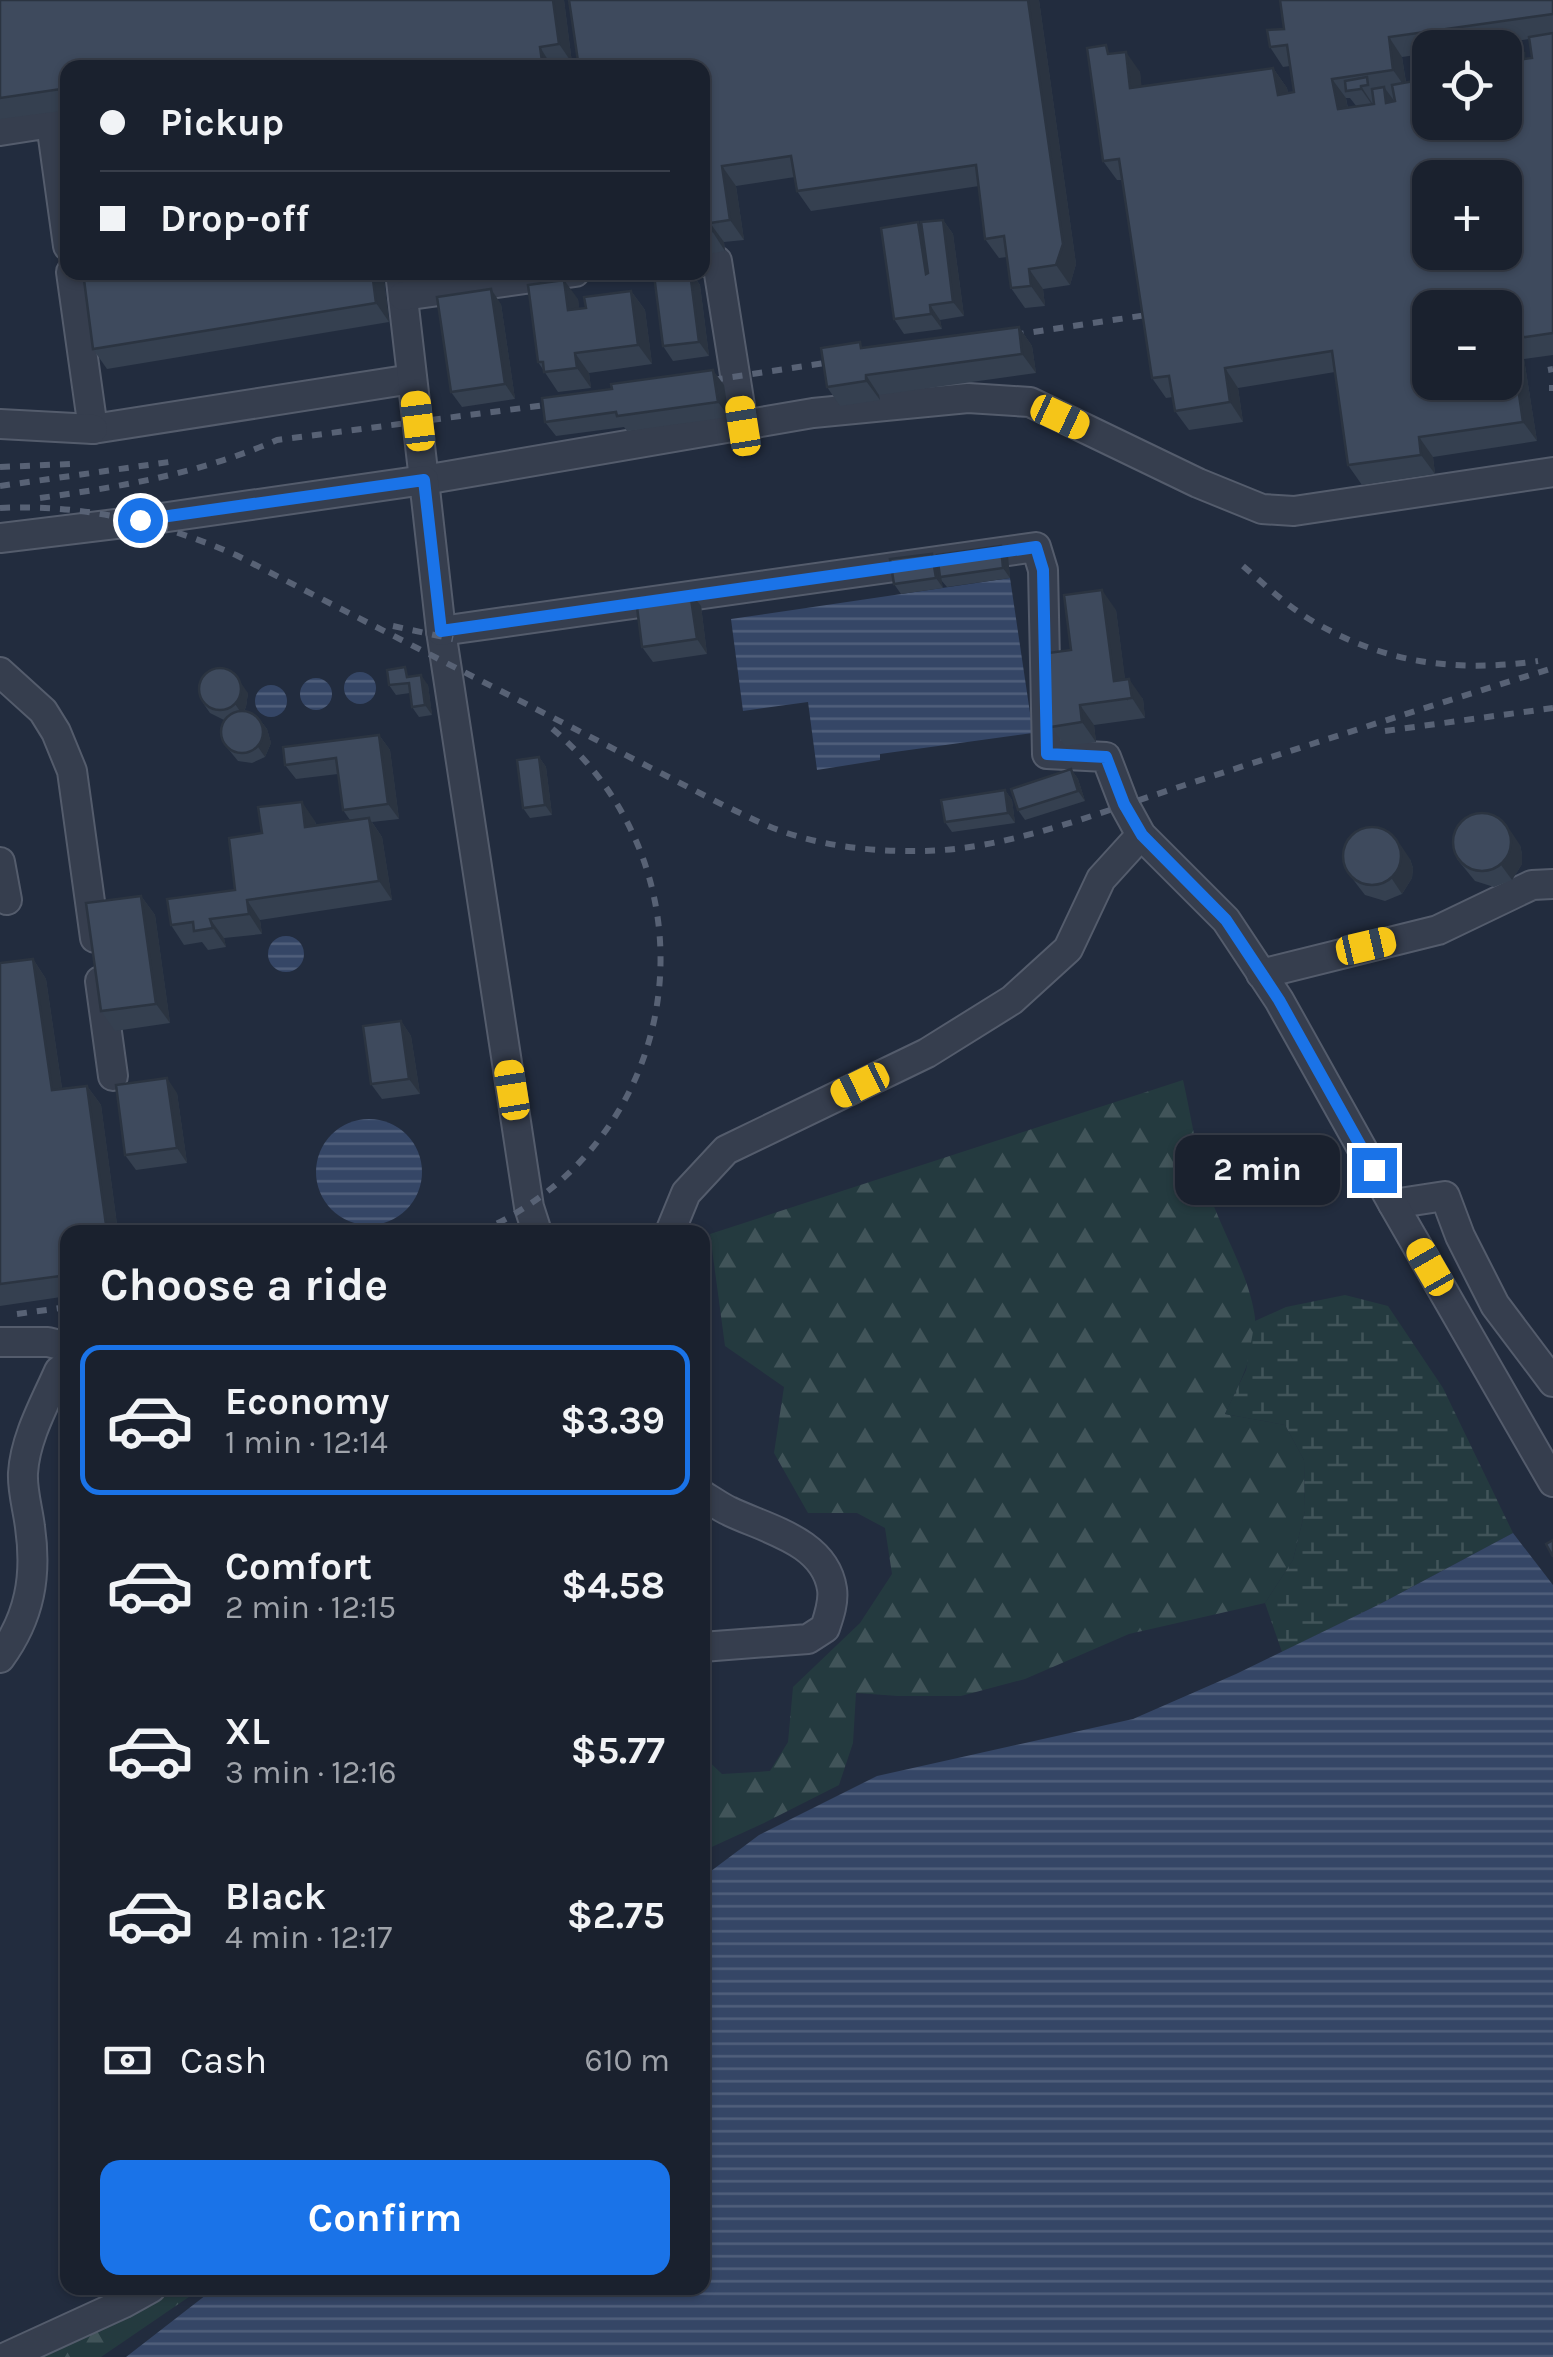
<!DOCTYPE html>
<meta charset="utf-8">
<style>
:root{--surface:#1a212e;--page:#272e3a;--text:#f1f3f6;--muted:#9fa3aa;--line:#383e4a;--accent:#1a73e8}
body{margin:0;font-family:Karla,sans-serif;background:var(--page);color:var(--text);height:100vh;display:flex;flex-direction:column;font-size:38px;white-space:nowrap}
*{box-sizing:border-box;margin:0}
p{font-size:32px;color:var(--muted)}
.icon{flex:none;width:55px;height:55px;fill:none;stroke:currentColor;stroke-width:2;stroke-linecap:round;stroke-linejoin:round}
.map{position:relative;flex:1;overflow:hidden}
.sheet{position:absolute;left:60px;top:1225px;width:650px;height:1070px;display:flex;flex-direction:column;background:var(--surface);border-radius:20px;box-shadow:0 2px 8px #0004,0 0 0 2px var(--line)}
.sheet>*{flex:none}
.hud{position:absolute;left:60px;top:60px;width:650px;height:220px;border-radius:20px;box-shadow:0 2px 8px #0004,0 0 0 2px var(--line);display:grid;align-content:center;height:220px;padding:0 40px;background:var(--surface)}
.tools{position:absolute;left:1412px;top:30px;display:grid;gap:20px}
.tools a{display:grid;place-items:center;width:110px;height:110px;border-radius:20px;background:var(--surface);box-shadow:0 2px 8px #0004,0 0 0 2px var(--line);font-size:50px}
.end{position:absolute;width:45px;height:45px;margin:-22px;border:12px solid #1a73e8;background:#fff;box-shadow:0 0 0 5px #fff}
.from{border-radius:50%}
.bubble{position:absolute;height:70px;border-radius:20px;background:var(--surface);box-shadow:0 2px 8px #0004,0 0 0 2px var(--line);font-size:32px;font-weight:700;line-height:70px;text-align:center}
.car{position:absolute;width:30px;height:60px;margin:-30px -15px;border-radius:12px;box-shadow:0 0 8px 2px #0007;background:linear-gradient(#f5c518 24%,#345 0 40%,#f5c518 0 76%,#345 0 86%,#f5c518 0)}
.hud b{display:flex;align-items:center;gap:35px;height:95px;font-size:38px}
.hud b+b{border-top:2px solid var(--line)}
.hud i{width:25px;height:25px;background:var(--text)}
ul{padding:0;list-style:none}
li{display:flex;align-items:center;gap:30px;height:150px;margin:0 20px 15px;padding:0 20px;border:5px solid transparent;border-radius:20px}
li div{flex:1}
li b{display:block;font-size:38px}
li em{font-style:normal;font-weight:700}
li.selected{border-color:var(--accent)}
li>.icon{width:90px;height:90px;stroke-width:1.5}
h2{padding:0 40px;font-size:45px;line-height:120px}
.pay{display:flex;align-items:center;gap:25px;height:110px;padding:0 40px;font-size:38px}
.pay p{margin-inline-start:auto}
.cta{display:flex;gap:20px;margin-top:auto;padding:20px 40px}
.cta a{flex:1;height:115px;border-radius:20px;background:var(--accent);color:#fff;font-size:40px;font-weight:700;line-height:115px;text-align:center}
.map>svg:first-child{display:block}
.forest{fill:url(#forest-firs)}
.wetland{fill:url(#wetland-marsh)}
.water{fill:url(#water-rules)}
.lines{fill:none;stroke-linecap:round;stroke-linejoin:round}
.minor-casing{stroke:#545c6c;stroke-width:32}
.minor{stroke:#363e4e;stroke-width:28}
.rail{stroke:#586275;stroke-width:6;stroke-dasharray:10 10;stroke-linecap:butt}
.wall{fill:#354050;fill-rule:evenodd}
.shaded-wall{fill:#2b3441}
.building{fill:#3e4a5d;stroke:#2b3441;stroke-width:2.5;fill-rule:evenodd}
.route{stroke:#1a73e8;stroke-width:12}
</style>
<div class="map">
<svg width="1553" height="2357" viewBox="0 0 1553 2357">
<defs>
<pattern id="forest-firs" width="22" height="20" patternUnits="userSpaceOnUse" patternTransform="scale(2.5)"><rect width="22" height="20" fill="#243a3f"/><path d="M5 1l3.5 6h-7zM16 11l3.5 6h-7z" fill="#415459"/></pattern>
<pattern id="wetland-marsh" width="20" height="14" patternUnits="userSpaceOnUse" patternTransform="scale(2.5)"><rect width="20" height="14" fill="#243a3f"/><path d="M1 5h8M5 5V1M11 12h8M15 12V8" fill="none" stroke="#415459"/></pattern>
<pattern id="water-rules" width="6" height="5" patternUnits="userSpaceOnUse" patternTransform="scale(2.5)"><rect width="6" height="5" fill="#354666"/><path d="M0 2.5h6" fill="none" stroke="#505f7b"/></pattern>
</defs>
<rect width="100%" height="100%" fill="#222c3e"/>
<!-- forest -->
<g class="forest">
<path d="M 1183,1080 C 1191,1115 1196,1152 1207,1187 C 1220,1229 1250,1275 1255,1318 C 1258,1348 1238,1388 1225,1414 L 1285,1425 L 1304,1460 L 1305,1511 L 1293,1560 L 1265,1603 L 1129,1634 L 1025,1679 L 961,1696 L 898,1696 L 856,1693 L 853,1743 L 839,1785 L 764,1823 L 703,1851 L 702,1755 L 722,1774 L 770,1771 L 788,1742 L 793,1687 L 860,1623 L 892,1574 L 885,1528 L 857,1513 L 808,1513 L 774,1453 L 784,1387 L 725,1346 L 710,1234 Z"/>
<polygon points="165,2288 202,2288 101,2357 25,2357 151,2297"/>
</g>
<!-- wetland -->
<polygon class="wetland" points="1345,1295 1388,1306 1443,1388 1513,1533 1380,1604 1282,1652 1265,1603 1293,1560 1305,1511 1304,1460 1285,1425 1225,1414 1246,1370 1255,1321 1286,1307"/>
<!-- water -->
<g class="water">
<polygon points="1010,578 1033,733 880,754 880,760 817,770 808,702 743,711 731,619"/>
<circle cx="360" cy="688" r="16"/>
<circle cx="316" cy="694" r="16"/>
<circle cx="271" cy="701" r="16"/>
<circle cx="286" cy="954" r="18"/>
<circle cx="369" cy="1172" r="53"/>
<polygon points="1513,1533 1553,1585 1553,2357 126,2357 215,2288 702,2288 703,1877 759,1835 877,1776 1133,1719 1236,1674 1380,1604"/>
</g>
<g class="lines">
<!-- minor casing -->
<g class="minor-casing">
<g id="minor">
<polyline points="0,131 51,123 68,246"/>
<polyline points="702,262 717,261 743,425"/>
<polyline points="71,272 93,429 412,379"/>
<polyline points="400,272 424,480 813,413 968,398 1030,402 1198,483 1262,509 1294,511 1553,472"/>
<polyline points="403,296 575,272"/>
<polyline points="0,424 93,429"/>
<polyline points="0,538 140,521 424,480 441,631 529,1207 537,1232"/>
<polyline points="441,631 1036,547 1043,570 1047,754 1106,757 1124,804 1141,835 1226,920 1279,1000 1393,1204 1445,1196 1460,1236 1495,1305 1553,1382"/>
<polyline points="0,672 43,711 56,732 72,771 95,938"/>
<polyline points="0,862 7,900"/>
<polyline points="1261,974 1438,930 1532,885 1553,884"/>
<polyline points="100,981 113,1076"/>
<polyline points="1393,1204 1553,1482"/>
<polyline points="670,1232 686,1193 726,1150 927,1053 1012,1000 1068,949 1101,879 1141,835"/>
<polyline points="0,1342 48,1342 68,1347"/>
<path d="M 702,1495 C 711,1500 720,1507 729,1511 C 766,1529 825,1541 832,1589 C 834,1602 829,1616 825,1628 L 808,1639 L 702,1647"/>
<path d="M 0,1658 C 30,1617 37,1576 30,1527 C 28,1510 22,1490 23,1473 C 25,1438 45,1403 59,1371 L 68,1364"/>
<polyline points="6,2357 124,2303 151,2288"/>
</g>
</g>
<!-- minor -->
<use href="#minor" class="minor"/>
<!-- rail -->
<g class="rail">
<polyline points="994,338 1153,314"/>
<polyline points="1548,370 1553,369"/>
<polyline points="693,383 851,359"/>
<polyline points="1549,388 1553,388"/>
<polyline points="0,467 70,464"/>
<polyline points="0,486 169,462"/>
<path d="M 40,498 C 120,487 202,473 277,440 L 569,402"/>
<path d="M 0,508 C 83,504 160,522 236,555 L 725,806 C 741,813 757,822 773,828 C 819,846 873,852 922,851 C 1008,850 1103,811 1185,785 C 1308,745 1430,706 1553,668"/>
<path d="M 1243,566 C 1264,584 1285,604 1309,619 C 1382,663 1455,673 1538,661"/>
<polyline points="393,626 453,639"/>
<polyline points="1385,731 1553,708"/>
<path d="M 479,1232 C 688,1141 724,870 548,725"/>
<polyline points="17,1314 68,1307"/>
</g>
</g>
<!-- wall -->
<g class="wall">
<polygon points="0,0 564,0 572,63 553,66 68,68 68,110 0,119"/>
<polygon points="569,0 1039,0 1076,264 1070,285 1043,289 1045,306 1025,308 1011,288 1007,257 999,258 985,239 979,186 811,211 797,191 795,177 736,186 744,240 724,242 725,251 708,254 702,246 702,68"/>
<path d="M 1553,0 L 1553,355 L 1524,359 L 1537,441 L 1433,457 L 1435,474 L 1362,485 L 1348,465 L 1335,372 L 1238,388 L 1243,422 L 1189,430 L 1175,411 L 1173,397 L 1166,398 L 1152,378 L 1122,180 L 1117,180 L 1103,161 L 1112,54 L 1140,72 L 1141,86 L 1273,68 L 1287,88 L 1288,93 L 1294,92 L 1290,66 L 1283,67 L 1270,47 L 1284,29 ZM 1529,39 L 1532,58 L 1527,58 L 1430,122 L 1406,82 L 1402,57 L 1430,53 L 1430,48 L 1469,48 ZM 1346,98 L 1350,98 L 1357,107 L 1348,108 Z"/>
<polygon points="943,220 953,234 964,316 940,320 942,329 904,334 894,319 918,222 921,227"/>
<polygon points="83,272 383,272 389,322 107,369 93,349"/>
<polygon points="672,272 691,272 700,285 709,356 673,361 663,346"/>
<polygon points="631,291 645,310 652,364 589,373 591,388 558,392 538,362 578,299 579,309 586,308"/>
<polygon points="501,304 515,399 462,407 451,392"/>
<polygon points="1019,327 1032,346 1036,373 879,395 880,400 840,406 827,387 864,348"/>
<polygon points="724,385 729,417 627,431 624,427 556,436 545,422"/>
<polygon points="1001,546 1008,556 1010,578 947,587 941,580 943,588 901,594 894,584"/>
<polygon points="690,592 701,606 707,654 653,662 642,647"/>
<polygon points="1116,610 1125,680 1143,699 1145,718 1094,725 1096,742 1065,746 1051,727 1071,650"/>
<polygon points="412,677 428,685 432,715 419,717 412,707 410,693 396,695 389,685"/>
<polygon points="248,693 246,707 244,711 260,720 267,729 271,743 265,757 252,763 238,761 229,750 222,740 224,720 210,713 203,703"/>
<polygon points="379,735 390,750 399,819 372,822 382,837 392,900 260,920 262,934 224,938 226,947 208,950 202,942 184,945 171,925 235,890 262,833 315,821 316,825 350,820 343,810 338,774 296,779 285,765"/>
<polygon points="539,757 546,767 552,815 530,818 523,808"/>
<polygon points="1071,769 1078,779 1085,801 1025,820 1018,810"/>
<polygon points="1005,790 1012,800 1015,823 952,832 945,822"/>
<polygon points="1520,845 1522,854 1522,864 1512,880 1494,887 1475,881 1457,859"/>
<polygon points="1410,859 1413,868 1412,878 1402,894 1385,901 1365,895 1348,873"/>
<polygon points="141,896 155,915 170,1023 115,1031 101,1011"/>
<polygon points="33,959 46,979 62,1088 87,1086 101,1105 118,1232 68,1232 68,1296 0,1306 0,963"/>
<polygon points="401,1021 411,1036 420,1094 382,1099 371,1084"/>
<polygon points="177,1093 187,1163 136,1170 125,1155"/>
</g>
<!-- shaded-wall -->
<g class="shaded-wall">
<polygon points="553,0 564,0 572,63 559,44"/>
<polygon points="1028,0 1039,0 1076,264 1070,285 1056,265"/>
<polygon points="1389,37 1402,57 1407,90 1393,70"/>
<polygon points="540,47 553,68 543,68"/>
<polygon points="1126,52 1140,72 1144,107 1130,88"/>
<polygon points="1273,68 1287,88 1292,114 1278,95"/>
<polygon points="1332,79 1346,98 1351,129 1338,109"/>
<polygon points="1361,86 1374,106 1375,109 1361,89"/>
<polygon points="1384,87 1398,106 1386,103"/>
<polygon points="722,166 736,186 744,240 730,220"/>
<polygon points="943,220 953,234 964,316 953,302"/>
<polygon points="918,222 929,237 936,288 926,274"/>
<polygon points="710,223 724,242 725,251 712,231"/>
<polygon points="1029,269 1043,289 1045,306 1031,286"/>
<polygon points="372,272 383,272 389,322 376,303"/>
<polygon points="690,272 700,285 709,356 699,342"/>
<polygon points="564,280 578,299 582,330 568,310"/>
<polygon points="491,289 501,304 515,399 505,384"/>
<polygon points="631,291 645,310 652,364 638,345"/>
<polygon points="930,305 940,320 942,329 931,314"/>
<polygon points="1019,327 1032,346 1036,373 1022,354"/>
<polygon points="1511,339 1524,359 1537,441 1523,422"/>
<polygon points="575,353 589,373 591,388 577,368"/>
<polygon points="1225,368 1238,388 1243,422 1230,402"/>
<polygon points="713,370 724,385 729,417 718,402"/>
<polygon points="866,375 879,395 880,400 866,381"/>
<polygon points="1419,437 1433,457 1435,474 1421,455"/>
<polygon points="1001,546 1008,556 1010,578 1003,568"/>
<polygon points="932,554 939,564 943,588 936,578"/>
<polygon points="1102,590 1116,610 1128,701 1114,681"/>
<polygon points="690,592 701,606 707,654 697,639"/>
<polygon points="421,675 428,685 432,715 425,705"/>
<polygon points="1129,679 1143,699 1145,718 1132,698"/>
<polygon points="241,683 248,693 246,707 242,714 235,704"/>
<polygon points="1080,705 1094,725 1096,742 1082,722"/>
<polygon points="260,720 267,729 271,743 265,757 258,747"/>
<polygon points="379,735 390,750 399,819 388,804"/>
<polygon points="539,757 546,767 552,815 545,805"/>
<polygon points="1071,769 1078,779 1085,801 1078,791"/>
<polygon points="1005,790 1012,800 1015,823 1008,813"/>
<polygon points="302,802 315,821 318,846 305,827"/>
<polygon points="369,818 382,837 392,900 379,881"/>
<polygon points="1510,830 1520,845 1522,854 1522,864 1512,880 1501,865"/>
<polygon points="1400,844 1410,859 1413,868 1412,878 1402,894 1392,879"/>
<polygon points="141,896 155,915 170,1023 156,1004"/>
<polygon points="247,900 260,920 262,934 249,914"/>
<polygon points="210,919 224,938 226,947 213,928"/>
<polygon points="33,959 46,979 65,1109 52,1090"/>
<polygon points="401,1021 411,1036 420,1094 409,1079"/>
<polygon points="167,1078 177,1093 187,1163 177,1148"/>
<polygon points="87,1086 101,1105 118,1232 107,1232"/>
</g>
<!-- building -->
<g class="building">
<polygon points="0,0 553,0 559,44 540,47 543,68 68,68 68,88 0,98"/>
<polygon points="569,0 1028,0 1063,244 1056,265 1029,269 1031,286 1011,288 1004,236 985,239 976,165 797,191 791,156 722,166 730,220 710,223 712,231 702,233 702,68 579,68"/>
<path d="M 1280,0 L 1553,0 L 1553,14 L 1389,37 L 1393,70 L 1332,79 L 1338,109 L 1374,104 L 1372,89 L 1384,87 L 1386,103 L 1395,101 L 1392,85 L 1430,78 L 1430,122 L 1505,122 L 1505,54 L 1506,61 L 1510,61 L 1509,56 L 1524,53 L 1524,59 L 1532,58 L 1529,37 L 1553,33 L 1553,333 L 1511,339 L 1523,422 L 1419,437 L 1421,455 L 1348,465 L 1332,351 L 1225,368 L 1230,402 L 1175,411 L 1169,376 L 1152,378 L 1119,159 L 1103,161 L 1087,48 L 1106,45 L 1108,54 L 1126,52 L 1130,88 L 1273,68 L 1278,95 L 1294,92 L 1287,45 L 1270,47 L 1267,30 L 1284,29 ZM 1430,178 L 1505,178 L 1505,252 L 1430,252 ZM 1430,308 L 1505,308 L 1505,382 L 1430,382 Z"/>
<polygon points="1367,77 1368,85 1361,86 1361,89 1346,91 1345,81"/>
<polygon points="943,220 953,302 930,305 931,314 894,319 881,228 918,222 926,274 928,273 921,222"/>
<polygon points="83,272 372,272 376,303 93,349"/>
<polygon points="672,272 690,272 699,342 663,346 654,275"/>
<polygon points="564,280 568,310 586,308 584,297 631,291 638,345 575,353 577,368 544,372 543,362 538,362 528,285"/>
<polygon points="491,289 505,384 451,392 437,297"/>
<polygon points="1019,327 1022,354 866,375 866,381 827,387 821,348 860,342 861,348"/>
<polygon points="713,370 718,402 617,416 616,412 545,422 542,398 612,389 611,384"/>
<polygon points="1001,546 1003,568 940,577 937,555"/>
<polygon points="932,554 936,578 894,584 890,559"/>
<polygon points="1102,590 1114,681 1129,679 1132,698 1080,705 1082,722 1051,727 1041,654 1071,650 1064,595"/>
<polygon points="690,592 697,639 642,647 636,599"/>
<polygon points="405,667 407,677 421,675 425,705 412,707 409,683 389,685 387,670"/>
<circle cx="220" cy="689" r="21"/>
<circle cx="242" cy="732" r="21"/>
<polygon points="379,735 388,804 343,810 336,758 285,765 283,747"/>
<polygon points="539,757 545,805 523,808 517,760"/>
<polygon points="1071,769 1078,791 1018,810 1011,789"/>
<polygon points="1005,790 1008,813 945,822 941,800"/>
<polygon points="302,802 305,827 369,818 379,881 247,900 249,914 210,919 213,928 194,931 193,922 171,925 167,899 235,890 229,838 262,833 258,807"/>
<circle cx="1482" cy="842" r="29"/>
<circle cx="1372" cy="856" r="29"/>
<polygon points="141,896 156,1004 101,1011 86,903"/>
<polygon points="33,959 52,1090 87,1086 107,1232 68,1232 68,1275 0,1284 0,963"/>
<polygon points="401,1021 409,1079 371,1084 363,1026"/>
<polygon points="167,1078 177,1148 125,1155 116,1085"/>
<polygon points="1553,1540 1553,1557 1546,1544"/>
</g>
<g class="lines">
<!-- route -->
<polyline class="route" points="140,520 424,480 441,631 1036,547 1043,570 1047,754 1106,757 1124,804 1142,835 1226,920 1279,1000 1374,1170"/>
</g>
</svg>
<div class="tools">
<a><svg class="icon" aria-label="locate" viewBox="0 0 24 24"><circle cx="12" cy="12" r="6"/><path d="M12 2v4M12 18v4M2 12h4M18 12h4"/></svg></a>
<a>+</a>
<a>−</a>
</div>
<i class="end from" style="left:140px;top:520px"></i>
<i class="end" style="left:1374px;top:1170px"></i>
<div class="bubble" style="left:1175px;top:1135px;width:165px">2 min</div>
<i class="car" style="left:1060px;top:417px;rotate:115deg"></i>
<i class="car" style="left:418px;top:421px;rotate:353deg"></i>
<i class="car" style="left:743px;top:426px;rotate:351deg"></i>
<i class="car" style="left:1366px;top:946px;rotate:77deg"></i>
<i class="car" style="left:860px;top:1085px;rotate:244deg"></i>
<i class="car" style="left:512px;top:1090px;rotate:351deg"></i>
<i class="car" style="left:1430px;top:1267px;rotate:330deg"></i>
<div class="hud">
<b><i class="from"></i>Pickup</b>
<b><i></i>Drop-off</b>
</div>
<section class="sheet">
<h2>Choose a ride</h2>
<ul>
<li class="selected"><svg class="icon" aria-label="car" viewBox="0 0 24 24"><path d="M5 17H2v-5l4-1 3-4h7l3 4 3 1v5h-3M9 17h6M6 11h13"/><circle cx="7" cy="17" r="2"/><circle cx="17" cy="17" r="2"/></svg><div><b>Economy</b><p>1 min · 12:14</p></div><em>$3.39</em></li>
<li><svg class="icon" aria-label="car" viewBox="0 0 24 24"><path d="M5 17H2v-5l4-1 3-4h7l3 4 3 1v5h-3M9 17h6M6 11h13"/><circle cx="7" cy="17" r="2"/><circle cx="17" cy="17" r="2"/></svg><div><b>Comfort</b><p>2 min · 12:15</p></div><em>$4.58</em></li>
<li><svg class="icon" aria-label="car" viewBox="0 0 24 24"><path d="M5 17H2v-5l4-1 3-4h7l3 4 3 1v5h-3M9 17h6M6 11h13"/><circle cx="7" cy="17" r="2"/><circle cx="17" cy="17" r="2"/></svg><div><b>XL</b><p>3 min · 12:16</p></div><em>$5.77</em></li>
<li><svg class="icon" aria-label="car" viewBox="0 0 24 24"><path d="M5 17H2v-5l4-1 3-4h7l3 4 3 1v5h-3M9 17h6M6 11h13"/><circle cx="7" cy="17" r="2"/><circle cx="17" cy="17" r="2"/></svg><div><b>Black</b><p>4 min · 12:17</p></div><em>$2.75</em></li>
</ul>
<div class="pay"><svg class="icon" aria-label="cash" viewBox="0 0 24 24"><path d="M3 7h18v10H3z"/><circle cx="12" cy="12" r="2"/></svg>Cash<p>610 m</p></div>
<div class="cta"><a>Confirm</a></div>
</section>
</div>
